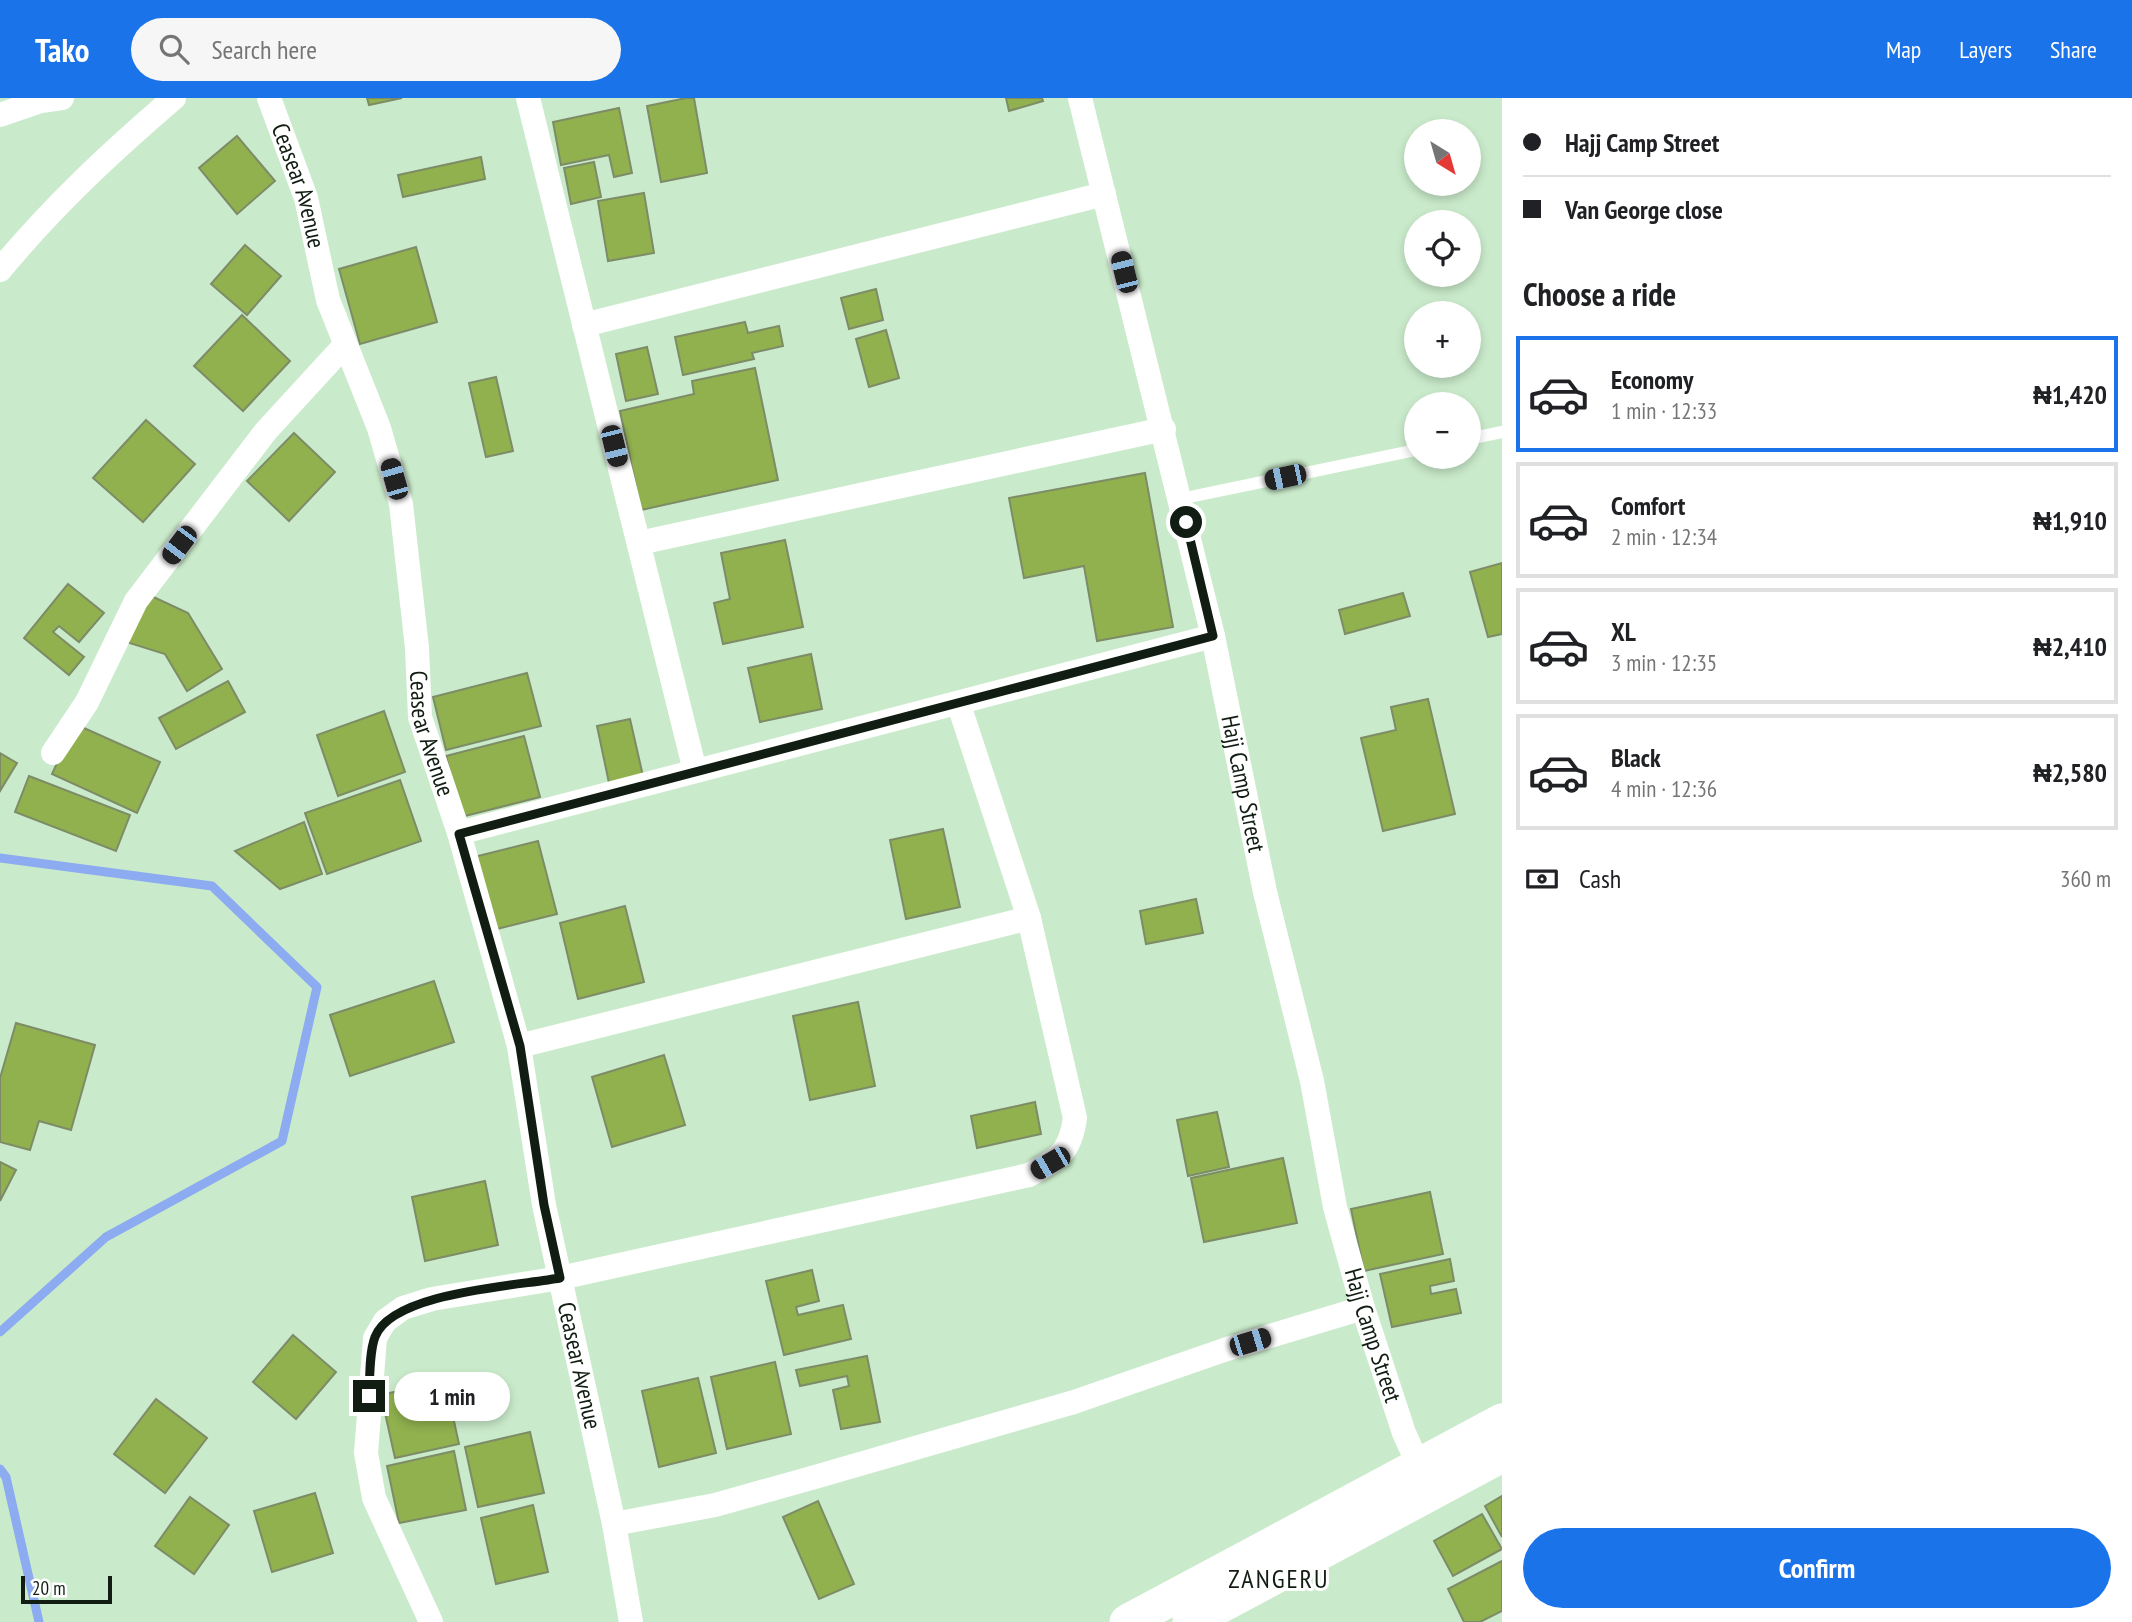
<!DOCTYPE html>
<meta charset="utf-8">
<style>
:root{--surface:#fff;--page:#f6f6f6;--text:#202124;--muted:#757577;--line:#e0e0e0;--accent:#1a73e8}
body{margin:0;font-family:"PT Sans Narrow",sans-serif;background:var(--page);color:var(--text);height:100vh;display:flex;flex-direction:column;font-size:26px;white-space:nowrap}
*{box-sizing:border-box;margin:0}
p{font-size:23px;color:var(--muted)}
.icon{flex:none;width:38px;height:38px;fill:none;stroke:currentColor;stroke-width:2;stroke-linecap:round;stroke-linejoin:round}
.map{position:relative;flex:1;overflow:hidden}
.drawer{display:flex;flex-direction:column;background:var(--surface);width:630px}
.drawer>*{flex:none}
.banner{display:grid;align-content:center;height:154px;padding:0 21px;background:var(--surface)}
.needle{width:46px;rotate:143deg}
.buttons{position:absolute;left:1404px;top:21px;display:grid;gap:14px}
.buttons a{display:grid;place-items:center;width:77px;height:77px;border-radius:50%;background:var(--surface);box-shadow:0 4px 10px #0003;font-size:35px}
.scale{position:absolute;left:21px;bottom:18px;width:91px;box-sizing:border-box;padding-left:7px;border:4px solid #111d12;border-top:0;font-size:19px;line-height:24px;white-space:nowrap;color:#111d12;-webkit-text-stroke:5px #fff;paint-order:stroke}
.end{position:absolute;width:32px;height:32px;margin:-16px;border:9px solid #111d12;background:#fff;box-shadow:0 0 0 4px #fff}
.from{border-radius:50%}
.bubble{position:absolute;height:49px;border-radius:24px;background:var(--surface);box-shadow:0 4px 10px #0003;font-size:23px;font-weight:700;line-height:49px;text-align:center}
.car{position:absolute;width:21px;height:42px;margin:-21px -10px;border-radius:9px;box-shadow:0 0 5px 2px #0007;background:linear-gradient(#222 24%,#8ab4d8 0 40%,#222 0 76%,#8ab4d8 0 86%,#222 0)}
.banner b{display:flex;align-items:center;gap:24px;height:66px;font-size:26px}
.banner b+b{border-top:2px solid var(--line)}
.banner i{width:18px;height:18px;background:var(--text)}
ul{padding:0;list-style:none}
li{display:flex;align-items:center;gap:21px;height:116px;margin:0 14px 10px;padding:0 7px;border:4px solid var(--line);border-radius:0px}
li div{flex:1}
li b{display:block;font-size:26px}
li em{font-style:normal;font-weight:700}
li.selected{border-color:var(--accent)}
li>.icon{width:63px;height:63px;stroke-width:1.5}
h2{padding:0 21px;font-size:32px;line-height:84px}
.pay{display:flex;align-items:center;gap:18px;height:77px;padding:0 21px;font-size:26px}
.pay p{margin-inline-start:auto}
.button{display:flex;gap:14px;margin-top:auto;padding:14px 21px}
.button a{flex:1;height:80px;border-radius:42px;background:var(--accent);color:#fff;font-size:28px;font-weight:700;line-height:80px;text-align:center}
header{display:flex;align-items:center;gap:42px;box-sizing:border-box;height:98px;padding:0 35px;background:var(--accent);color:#fff}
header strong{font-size:33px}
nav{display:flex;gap:38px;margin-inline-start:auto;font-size:24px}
.search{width:490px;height:63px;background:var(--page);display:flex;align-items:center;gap:18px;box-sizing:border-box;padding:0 24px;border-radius:38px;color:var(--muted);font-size:26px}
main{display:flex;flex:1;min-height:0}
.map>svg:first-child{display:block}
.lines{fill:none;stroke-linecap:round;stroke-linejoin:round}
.stream{stroke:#8cabf1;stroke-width:9}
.building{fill:#90b14e;stroke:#7d8c67;stroke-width:2}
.lane{stroke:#fff;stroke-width:12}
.street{stroke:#fff;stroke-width:24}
.secondary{stroke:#fff;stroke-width:35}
.route{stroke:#111d12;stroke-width:9}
.labels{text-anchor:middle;stroke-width:6;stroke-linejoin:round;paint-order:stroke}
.street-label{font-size:24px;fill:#111d12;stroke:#fff}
.neighbourhood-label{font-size:26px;letter-spacing:2px;fill:#111d12;stroke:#fff}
</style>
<header>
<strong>Tako</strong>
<div class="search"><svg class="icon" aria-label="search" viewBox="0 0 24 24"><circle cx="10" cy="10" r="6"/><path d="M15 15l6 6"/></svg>Search here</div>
<nav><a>Map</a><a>Layers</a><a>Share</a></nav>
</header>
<main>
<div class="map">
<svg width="1502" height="1524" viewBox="0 0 1502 1524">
<rect width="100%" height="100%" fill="#caebcb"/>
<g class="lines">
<!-- stream -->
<g class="stream">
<polyline points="0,760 212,788 317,889 282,1043 106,1139 0,1234"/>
<polyline points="0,1371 6,1379 39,1524"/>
</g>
</g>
<!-- building -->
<g class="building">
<polygon points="367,0 402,0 369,7"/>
<polygon points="686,0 694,0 707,75 661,84 647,8"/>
<polygon points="1006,0 1042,0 1043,3 1009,13"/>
<polygon points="619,10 632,75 614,79 609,57 561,67 553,24"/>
<polygon points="237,38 275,83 237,116 199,70"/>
<polygon points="481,59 485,81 403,99 398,77"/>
<polygon points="594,64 601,99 571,106 564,70"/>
<polygon points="644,95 654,155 608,163 598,103"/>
<polygon points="245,147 281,178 247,217 211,186"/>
<polygon points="416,149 437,224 360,246 339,171"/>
<polygon points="876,191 883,222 849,231 841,200"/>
<polygon points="242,217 290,263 243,313 194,268"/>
<polygon points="745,224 748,235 779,228 783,248 752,255 754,261 683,277 675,239"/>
<polygon points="886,232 899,280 869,289 856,241"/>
<polygon points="647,249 658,296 626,303 616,256"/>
<polygon points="755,270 778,382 641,412 620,313 694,296 692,283"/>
<polygon points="496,279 513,353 486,359 469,285"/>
<polygon points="146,322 195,366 143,424 93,380"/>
<polygon points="294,335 335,374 289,423 247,383"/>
<polygon points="1145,375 1173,529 1097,543 1084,468 1024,480 1009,400"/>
<polygon points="785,442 803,529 723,546 714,505 730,501 721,455"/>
<polygon points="1502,465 1502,536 1488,539 1470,474"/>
<polygon points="68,486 104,515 79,544 59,528 53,534 84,559 69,577 24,540"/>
<polygon points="1403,495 1410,518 1345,536 1339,512"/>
<polygon points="147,496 188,515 222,571 187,593 165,556 123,543"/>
<polygon points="811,556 822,611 760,624 748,570"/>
<polygon points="527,575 541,628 446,652 433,599"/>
<polygon points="228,583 245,614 176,651 159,620"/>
<polygon points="1428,601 1455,716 1383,733 1361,640 1396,632 1391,609"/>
<polygon points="384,613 405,674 338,698 317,637"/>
<polygon points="630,621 643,678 609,685 597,628"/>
<polygon points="75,626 160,664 137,715 52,676"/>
<polygon points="524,638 540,699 461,719 446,658"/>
<polygon points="0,655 17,665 0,693"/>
<polygon points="29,678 130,717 116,753 15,714"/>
<polygon points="400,682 421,743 327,776 305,715"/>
<polygon points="304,724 322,776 280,791 235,753"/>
<polygon points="943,731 960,809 906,821 890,742"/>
<polygon points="538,743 557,816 493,832 474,759"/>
<polygon points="1196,801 1203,835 1146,846 1140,813"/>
<polygon points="625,808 644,884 578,901 560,825"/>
<polygon points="434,883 454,944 350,978 330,917"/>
<polygon points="858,904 875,988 810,1002 793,918"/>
<polygon points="16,925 95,947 71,1032 39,1023 30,1052 0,1044 0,980"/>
<polygon points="664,957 685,1027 612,1049 592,979"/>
<polygon points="1035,1004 1041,1036 977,1050 971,1018"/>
<polygon points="1217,1014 1229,1069 1188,1078 1177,1022"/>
<polygon points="1283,1060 1297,1125 1204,1144 1191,1080"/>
<polygon points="0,1064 16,1072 0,1103"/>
<polygon points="485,1083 498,1147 425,1163 412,1099"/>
<polygon points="1430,1094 1443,1156 1364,1173 1351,1111"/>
<polygon points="1450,1161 1454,1183 1430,1188 1431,1196 1456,1191 1461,1215 1392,1229 1380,1176"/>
<polygon points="812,1172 819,1203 796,1209 798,1217 843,1207 851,1241 784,1257 766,1183"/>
<polygon points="293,1237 336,1274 296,1321 253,1284"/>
<polygon points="867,1258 880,1324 841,1331 833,1292 849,1288 847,1278 800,1288 796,1272"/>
<polygon points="775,1264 791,1336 727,1351 711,1279"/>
<polygon points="698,1280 716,1355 659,1369 642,1293"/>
<polygon points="445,1282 459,1346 395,1360 381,1297"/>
<polygon points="156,1301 207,1340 165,1395 114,1356"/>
<polygon points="530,1334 544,1395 478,1409 465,1349"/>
<polygon points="454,1353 466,1412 399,1425 387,1368"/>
<polygon points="315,1395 333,1455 272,1474 254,1413"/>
<polygon points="1502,1398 1502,1439 1485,1408"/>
<polygon points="190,1399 229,1427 194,1476 155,1448"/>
<polygon points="818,1403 854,1486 819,1501 783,1419"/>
<polygon points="533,1407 548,1474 496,1486 481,1420"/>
<polygon points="1482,1416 1502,1451 1453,1478 1434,1443"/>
<polygon points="1502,1463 1502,1513 1480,1524 1464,1524 1448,1491"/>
</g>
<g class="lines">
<!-- lane -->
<g class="lane">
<polyline points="1468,341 1502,334"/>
<polyline points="1180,401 1416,352"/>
</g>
<!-- street -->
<g class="street">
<path id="s1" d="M 269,0 L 306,100 L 328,202 L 379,330 L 401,406 L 417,550 L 420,619 L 459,735 L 519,948 L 544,1107 L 614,1426 L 631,1524"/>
<polyline points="528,0 695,673"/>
<path id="s2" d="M 1080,0 L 1213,538 L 1265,794 L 1312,983 L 1335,1109 L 1363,1210 L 1404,1335 L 1419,1368"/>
<polyline points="0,17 41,3 62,0"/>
<path d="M 0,172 C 54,107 110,55 174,0"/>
<polyline points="584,227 1104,96"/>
<polyline points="639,445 1164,331"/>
<polyline points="53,655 87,604 136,503 266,333 344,248"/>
<polyline points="459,735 1213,538"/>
<polyline points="519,948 1029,820"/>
<polyline points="614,1426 715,1407 815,1379 1074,1304 1227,1251 1363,1210"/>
<path d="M 431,1524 L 374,1400 L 366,1355 L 375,1240 L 385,1223 L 403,1210 L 432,1201 L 560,1180 L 1029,1077 C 1059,1060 1070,1055 1075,1020 L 1029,820 L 959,607"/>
</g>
<!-- secondary -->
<g class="secondary">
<polyline points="1127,1524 1502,1323"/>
<polyline points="1190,1524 1502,1357"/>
</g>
</g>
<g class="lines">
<!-- route -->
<path class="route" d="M 369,1298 C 370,1280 369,1255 375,1239 C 392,1194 516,1188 560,1180 L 544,1107 L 520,948 L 459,736 L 1213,538 L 1186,424"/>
</g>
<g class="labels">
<!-- street labels -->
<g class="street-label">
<text dy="8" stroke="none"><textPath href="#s1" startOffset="93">Ceasear Avenue</textPath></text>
<text dy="8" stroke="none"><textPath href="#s1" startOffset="660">Ceasear Avenue</textPath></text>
<text dy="8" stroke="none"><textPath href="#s2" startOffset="705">Hajj Camp Street</textPath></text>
<text dy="8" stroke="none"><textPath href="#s2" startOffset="1272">Hajj Camp Street</textPath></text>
<text dy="8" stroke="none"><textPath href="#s1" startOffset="1311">Ceasear Avenue</textPath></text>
</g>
<!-- neighbourhood labels -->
<g class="neighbourhood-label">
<text x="1279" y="1490">ZANGERU</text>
</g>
</g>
</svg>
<div class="buttons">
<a><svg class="needle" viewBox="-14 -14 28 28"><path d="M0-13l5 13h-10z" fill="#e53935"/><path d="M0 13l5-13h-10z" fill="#757577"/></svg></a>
<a><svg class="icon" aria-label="locate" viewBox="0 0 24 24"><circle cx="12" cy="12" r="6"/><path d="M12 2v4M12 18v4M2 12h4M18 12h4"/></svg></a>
<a>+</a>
<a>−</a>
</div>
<div class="scale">20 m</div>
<i class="end from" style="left:1186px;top:424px"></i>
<i class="end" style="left:369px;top:1298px"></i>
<div class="bubble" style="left:394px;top:1274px;width:116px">1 min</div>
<i class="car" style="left:1124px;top:174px;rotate:346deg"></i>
<i class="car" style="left:614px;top:348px;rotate:166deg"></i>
<i class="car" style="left:1285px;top:379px;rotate:258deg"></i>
<i class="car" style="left:394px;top:381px;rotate:344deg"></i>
<i class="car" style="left:179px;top:447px;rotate:217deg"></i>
<i class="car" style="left:1050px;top:1065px;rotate:240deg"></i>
<i class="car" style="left:1250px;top:1244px;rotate:73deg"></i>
</div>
<section class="drawer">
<div class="banner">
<b><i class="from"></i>Hajj Camp Street</b>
<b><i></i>Van George close</b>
</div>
<h2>Choose a ride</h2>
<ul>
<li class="selected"><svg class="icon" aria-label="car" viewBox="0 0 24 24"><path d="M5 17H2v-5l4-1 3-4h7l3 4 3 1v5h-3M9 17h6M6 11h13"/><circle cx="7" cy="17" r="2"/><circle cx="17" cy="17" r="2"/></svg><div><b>Economy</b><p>1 min · 12:33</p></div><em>₦1,420</em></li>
<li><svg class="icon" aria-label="car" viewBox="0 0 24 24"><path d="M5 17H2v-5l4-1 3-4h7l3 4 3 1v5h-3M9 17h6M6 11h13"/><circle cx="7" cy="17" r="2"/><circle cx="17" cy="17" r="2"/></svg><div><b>Comfort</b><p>2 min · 12:34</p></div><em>₦1,910</em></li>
<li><svg class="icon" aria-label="car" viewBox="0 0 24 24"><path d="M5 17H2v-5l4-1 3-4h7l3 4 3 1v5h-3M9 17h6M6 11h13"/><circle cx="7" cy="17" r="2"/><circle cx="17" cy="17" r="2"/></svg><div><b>XL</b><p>3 min · 12:35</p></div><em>₦2,410</em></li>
<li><svg class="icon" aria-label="car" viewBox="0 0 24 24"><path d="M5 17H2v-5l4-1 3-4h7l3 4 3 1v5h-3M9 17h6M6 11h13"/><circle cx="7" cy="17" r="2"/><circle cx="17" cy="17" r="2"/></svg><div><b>Black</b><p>4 min · 12:36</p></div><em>₦2,580</em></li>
</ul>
<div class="pay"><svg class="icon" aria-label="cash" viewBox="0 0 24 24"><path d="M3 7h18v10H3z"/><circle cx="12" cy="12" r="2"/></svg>Cash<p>360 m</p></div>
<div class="button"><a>Confirm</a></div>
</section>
</main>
